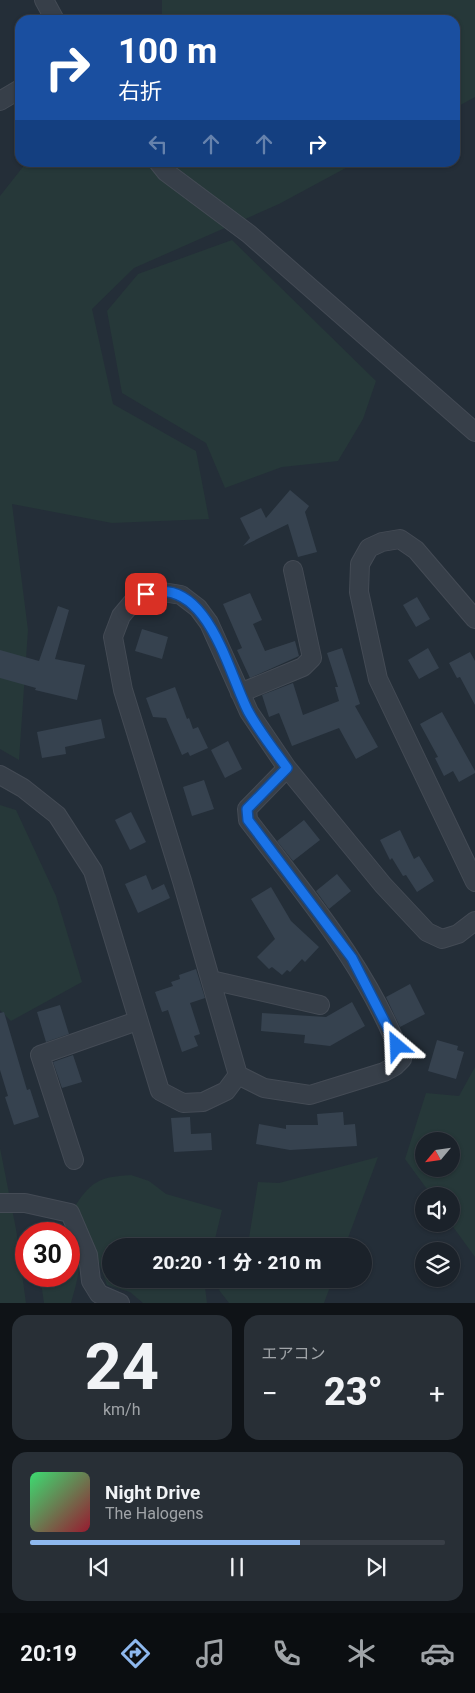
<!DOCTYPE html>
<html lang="ja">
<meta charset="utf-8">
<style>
:root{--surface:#1b222a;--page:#282f36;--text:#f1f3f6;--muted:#a0a4a8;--line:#393f47;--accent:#8eb8ee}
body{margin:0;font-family:Roboto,"Noto Sans JP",sans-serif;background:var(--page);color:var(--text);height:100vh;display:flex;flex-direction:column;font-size:19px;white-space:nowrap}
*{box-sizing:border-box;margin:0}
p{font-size:16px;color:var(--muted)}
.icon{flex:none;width:28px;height:28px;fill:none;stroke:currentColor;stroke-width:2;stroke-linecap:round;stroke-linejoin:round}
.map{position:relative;height:1303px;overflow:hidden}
.sheet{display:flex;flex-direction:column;gap:12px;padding:12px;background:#0f1317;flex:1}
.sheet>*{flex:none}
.top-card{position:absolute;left:15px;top:15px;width:445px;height:152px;border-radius:15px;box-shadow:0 1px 4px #0004,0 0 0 1px var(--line);background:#1a4fa0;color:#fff;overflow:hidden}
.needle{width:32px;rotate:241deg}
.tools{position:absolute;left:415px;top:1132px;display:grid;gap:10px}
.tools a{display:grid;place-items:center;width:45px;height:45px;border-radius:50%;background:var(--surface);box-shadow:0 1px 4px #0004,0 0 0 1px var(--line);font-size:25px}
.speed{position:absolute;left:15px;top:1222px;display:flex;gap:10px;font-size:25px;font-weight:700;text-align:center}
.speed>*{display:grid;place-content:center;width:65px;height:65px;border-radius:50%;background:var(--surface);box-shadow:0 1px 4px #0004,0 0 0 1px var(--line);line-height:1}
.speed .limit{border:8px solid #d22;background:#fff;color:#111}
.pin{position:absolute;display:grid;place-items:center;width:42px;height:42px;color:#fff;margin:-21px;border-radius:10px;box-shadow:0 2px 8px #0006}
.me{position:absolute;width:55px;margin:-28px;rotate:334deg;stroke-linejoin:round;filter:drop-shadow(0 0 4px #0008)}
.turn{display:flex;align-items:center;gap:18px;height:105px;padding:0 20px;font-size:22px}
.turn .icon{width:65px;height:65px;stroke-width:2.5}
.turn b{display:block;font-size:35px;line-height:42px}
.lanes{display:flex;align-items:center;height:48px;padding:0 20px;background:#0003;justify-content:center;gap:25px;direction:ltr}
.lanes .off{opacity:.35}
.big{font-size:38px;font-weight:800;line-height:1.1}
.sheet .widget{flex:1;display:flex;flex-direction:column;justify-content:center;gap:8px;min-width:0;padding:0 18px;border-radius:15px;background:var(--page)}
.sheet .dial{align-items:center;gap:0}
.dial b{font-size:65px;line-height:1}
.song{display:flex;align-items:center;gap:15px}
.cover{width:60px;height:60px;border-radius:8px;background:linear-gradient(135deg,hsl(140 70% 55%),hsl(350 70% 35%))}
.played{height:5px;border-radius:2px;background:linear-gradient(90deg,var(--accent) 65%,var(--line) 65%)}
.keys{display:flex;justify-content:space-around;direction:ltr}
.heat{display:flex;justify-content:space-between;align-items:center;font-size:28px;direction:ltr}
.sheet .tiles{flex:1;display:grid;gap:12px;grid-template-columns:1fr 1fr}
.widget:last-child{grid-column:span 2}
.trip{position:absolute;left:102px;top:1238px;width:270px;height:50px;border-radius:25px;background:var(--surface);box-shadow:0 1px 4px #0004,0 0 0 1px var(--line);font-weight:800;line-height:50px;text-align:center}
.menu{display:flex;height:80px;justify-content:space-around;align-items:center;background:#0b0e11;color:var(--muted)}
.menu .icon{width:35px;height:35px}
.menu .active{color:var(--accent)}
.menu b{font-size:22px;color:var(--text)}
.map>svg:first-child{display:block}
</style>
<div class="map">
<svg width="475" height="1303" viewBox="0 0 475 1303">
<rect width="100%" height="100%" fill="#242e38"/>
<path fill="#263839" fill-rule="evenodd" d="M162,0H475V97L455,108V20H162Z
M26,163H355L279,204L134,268L92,309L113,404L196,451L209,519L112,523L12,504L28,630L19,760L0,749V196Z
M232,240L376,381L363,419L338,461L282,467L225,488L206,443L122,393L107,311L138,274Z
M0,805L16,810L56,896L82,982L11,1021L0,1010Z
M475,1067V1257L451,1224V1196H432L405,1159L426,1093L459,1096ZM451,1141V1169H424V1141Z
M0,1148L16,1229L26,1303H0Z
M378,1157L345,1246H244L249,1238L258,1182L279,1183Z
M131,1175L149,1181L166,1194L222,1210L215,1239L212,1246H111V1279H204L207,1303H143L130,1292L107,1285L96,1254L75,1206C92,1180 101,1177 131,1175Z
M69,1234C87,1253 77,1281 71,1303H44L40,1276H69Z
M225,1279H333L324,1303H229L219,1290Z"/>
<path fill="#36424f" d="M290,490L309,506L305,512L317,552L298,557L288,524L243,546L250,538L240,518L261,508L266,518Z
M250,593L262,620L253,624L265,651L295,641L299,656L250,678L237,650L242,648L223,604Z
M417,597L430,619L416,627L403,605Z
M58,606L69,610L55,659L85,665L77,700L35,690L36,688L0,678V650L39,661Z
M142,629L168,637L162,659L135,651Z
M342,648L360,704L355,706L378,747L356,759L339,728L292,746L279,713L269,717L262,695L293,683L303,715L339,701L335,687H338L327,653Z
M428,648L439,668L419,679L408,660Z
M470,652L475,661V705L460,677L457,678L449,663Z
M175,687L187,719L189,718L193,729L198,727L208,748L190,756L188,752L182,755L166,718L153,717L146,698Z
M442,712L475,771V773L459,782L453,771L444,776L435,758L438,757L420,724Z
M101,719L105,738L65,747L66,754L42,758L37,732Z
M228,741L242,769L225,778L211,750Z
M204,780L214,809L192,816L183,787Z
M131,812L146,842L130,850L115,820Z
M304,820L320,840L293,861L277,841Z
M400,830L414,859L419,856L434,881L417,892L406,875L403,876L392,858L390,860L380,840Z
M337,874L351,891L329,909L316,891Z
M146,875L152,890L164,884L170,898L138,913L125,884Z
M271,887L291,921L319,947L305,962L302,959L290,972L287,970L282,975L272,967L269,969L257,957L275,939L251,899Z
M196,969L205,998L190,1003L200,1034L194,1036L198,1046L182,1052L168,1010L162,1012L155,992L173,986L171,982L180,979L179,975Z
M410,984L425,1014L400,1027L386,997Z
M352,1002L365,1026L330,1046L304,1043L305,1035L261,1031L262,1013L326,1017Z
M60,1005L69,1034L46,1042L37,1012Z
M4,1012L27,1090L30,1089L39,1117L14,1125L5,1097L8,1096L0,1070V1013Z
M437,1040L458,1046L457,1050L464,1052L456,1079L428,1071Z
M73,1055L82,1082L62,1088L53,1062Z
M343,1112L344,1125L355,1124L357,1146L290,1150L256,1144L259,1124L286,1129V1125H318L317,1114Z
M190,1117L191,1134L211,1133L212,1150L174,1152L171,1118Z"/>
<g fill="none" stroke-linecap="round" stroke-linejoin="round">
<g stroke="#444b55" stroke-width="20">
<path id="street" d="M44,0L55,20
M0,101L20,89
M158,162L166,172L249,234L475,432
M475,619L416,550L400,539L382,542L369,548L360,564L359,592L378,679L475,882
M240,693L303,667L312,658L293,570
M0,775L23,788L57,815L93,871L160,1091L183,1103L203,1102L226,1091L238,1075L182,881L123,690L113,637L121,616L136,598L157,591L181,595L198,608L209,623L249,712L287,768L383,885L427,932L442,939L458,934L475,921
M211,980L320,1005
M238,1075L264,1088L310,1095L384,1072L395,1066L402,1059C369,969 305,895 248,820L247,809L287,768
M74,1160L40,1055L137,1021
M0,1203H25L70,1213L88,1255L91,1281L99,1294L120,1303"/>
</g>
<use href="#street" stroke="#373f49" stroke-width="18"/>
</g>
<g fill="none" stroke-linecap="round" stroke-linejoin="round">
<g stroke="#114b97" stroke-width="12">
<path id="route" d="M146,594C207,574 228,672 248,711C259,731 274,750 287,768L247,809L248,820L352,958L397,1046"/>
</g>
<use href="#route" stroke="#1a73e8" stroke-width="9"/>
</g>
</svg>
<div class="tools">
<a><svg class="needle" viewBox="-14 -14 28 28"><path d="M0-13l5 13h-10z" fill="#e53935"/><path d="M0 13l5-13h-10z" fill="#a0a4a8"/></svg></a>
<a><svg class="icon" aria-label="sound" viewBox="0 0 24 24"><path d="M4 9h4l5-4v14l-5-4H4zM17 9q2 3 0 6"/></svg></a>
<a><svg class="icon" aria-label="layers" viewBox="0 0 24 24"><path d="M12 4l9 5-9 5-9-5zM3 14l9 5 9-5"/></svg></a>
</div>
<div class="speed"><div class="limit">30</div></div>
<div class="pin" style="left:146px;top:594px;background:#d93025"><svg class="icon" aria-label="arrive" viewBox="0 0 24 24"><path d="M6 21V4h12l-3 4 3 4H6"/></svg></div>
<svg class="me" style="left:397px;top:1046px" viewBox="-20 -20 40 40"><path d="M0-17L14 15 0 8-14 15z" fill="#1a73e8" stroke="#fff" stroke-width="4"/></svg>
<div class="trip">20:20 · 1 分 · 210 m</div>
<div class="top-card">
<div class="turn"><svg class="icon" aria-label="right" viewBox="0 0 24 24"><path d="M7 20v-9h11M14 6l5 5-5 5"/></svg><div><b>100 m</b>右折</div></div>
<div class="lanes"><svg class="icon off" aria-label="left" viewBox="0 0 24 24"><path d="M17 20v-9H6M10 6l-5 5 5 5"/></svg><svg class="icon off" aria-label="ahead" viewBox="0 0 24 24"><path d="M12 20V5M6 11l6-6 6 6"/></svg><svg class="icon off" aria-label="ahead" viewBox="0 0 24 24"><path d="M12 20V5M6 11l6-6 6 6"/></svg><svg class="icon" aria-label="right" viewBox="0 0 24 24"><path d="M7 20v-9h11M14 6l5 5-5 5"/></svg></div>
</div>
</div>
<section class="sheet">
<div class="tiles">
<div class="widget dial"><b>24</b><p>km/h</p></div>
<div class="widget"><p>エアコン</p>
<div class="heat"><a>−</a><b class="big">23°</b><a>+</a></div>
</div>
<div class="widget">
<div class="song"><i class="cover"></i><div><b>Night Drive</b><p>The Halogens</p></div></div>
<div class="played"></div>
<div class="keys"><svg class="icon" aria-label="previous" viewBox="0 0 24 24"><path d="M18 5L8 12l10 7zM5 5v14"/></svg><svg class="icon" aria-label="pause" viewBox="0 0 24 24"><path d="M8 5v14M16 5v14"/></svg><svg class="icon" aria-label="next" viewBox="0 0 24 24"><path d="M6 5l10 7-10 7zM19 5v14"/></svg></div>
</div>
</div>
</section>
<nav class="menu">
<b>20:19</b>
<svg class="icon active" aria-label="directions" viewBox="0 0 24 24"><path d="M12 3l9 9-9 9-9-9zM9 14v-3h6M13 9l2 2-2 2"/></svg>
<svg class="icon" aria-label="music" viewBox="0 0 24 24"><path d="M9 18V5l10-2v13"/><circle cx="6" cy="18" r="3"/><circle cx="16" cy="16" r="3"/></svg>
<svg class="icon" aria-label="phone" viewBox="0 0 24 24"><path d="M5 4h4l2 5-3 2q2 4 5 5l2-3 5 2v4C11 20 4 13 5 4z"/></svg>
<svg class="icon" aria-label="climate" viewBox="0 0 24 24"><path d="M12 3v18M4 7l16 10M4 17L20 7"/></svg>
<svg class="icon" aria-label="car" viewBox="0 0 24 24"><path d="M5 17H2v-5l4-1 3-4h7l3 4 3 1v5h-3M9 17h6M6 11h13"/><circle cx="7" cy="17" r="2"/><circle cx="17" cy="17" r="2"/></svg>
</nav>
